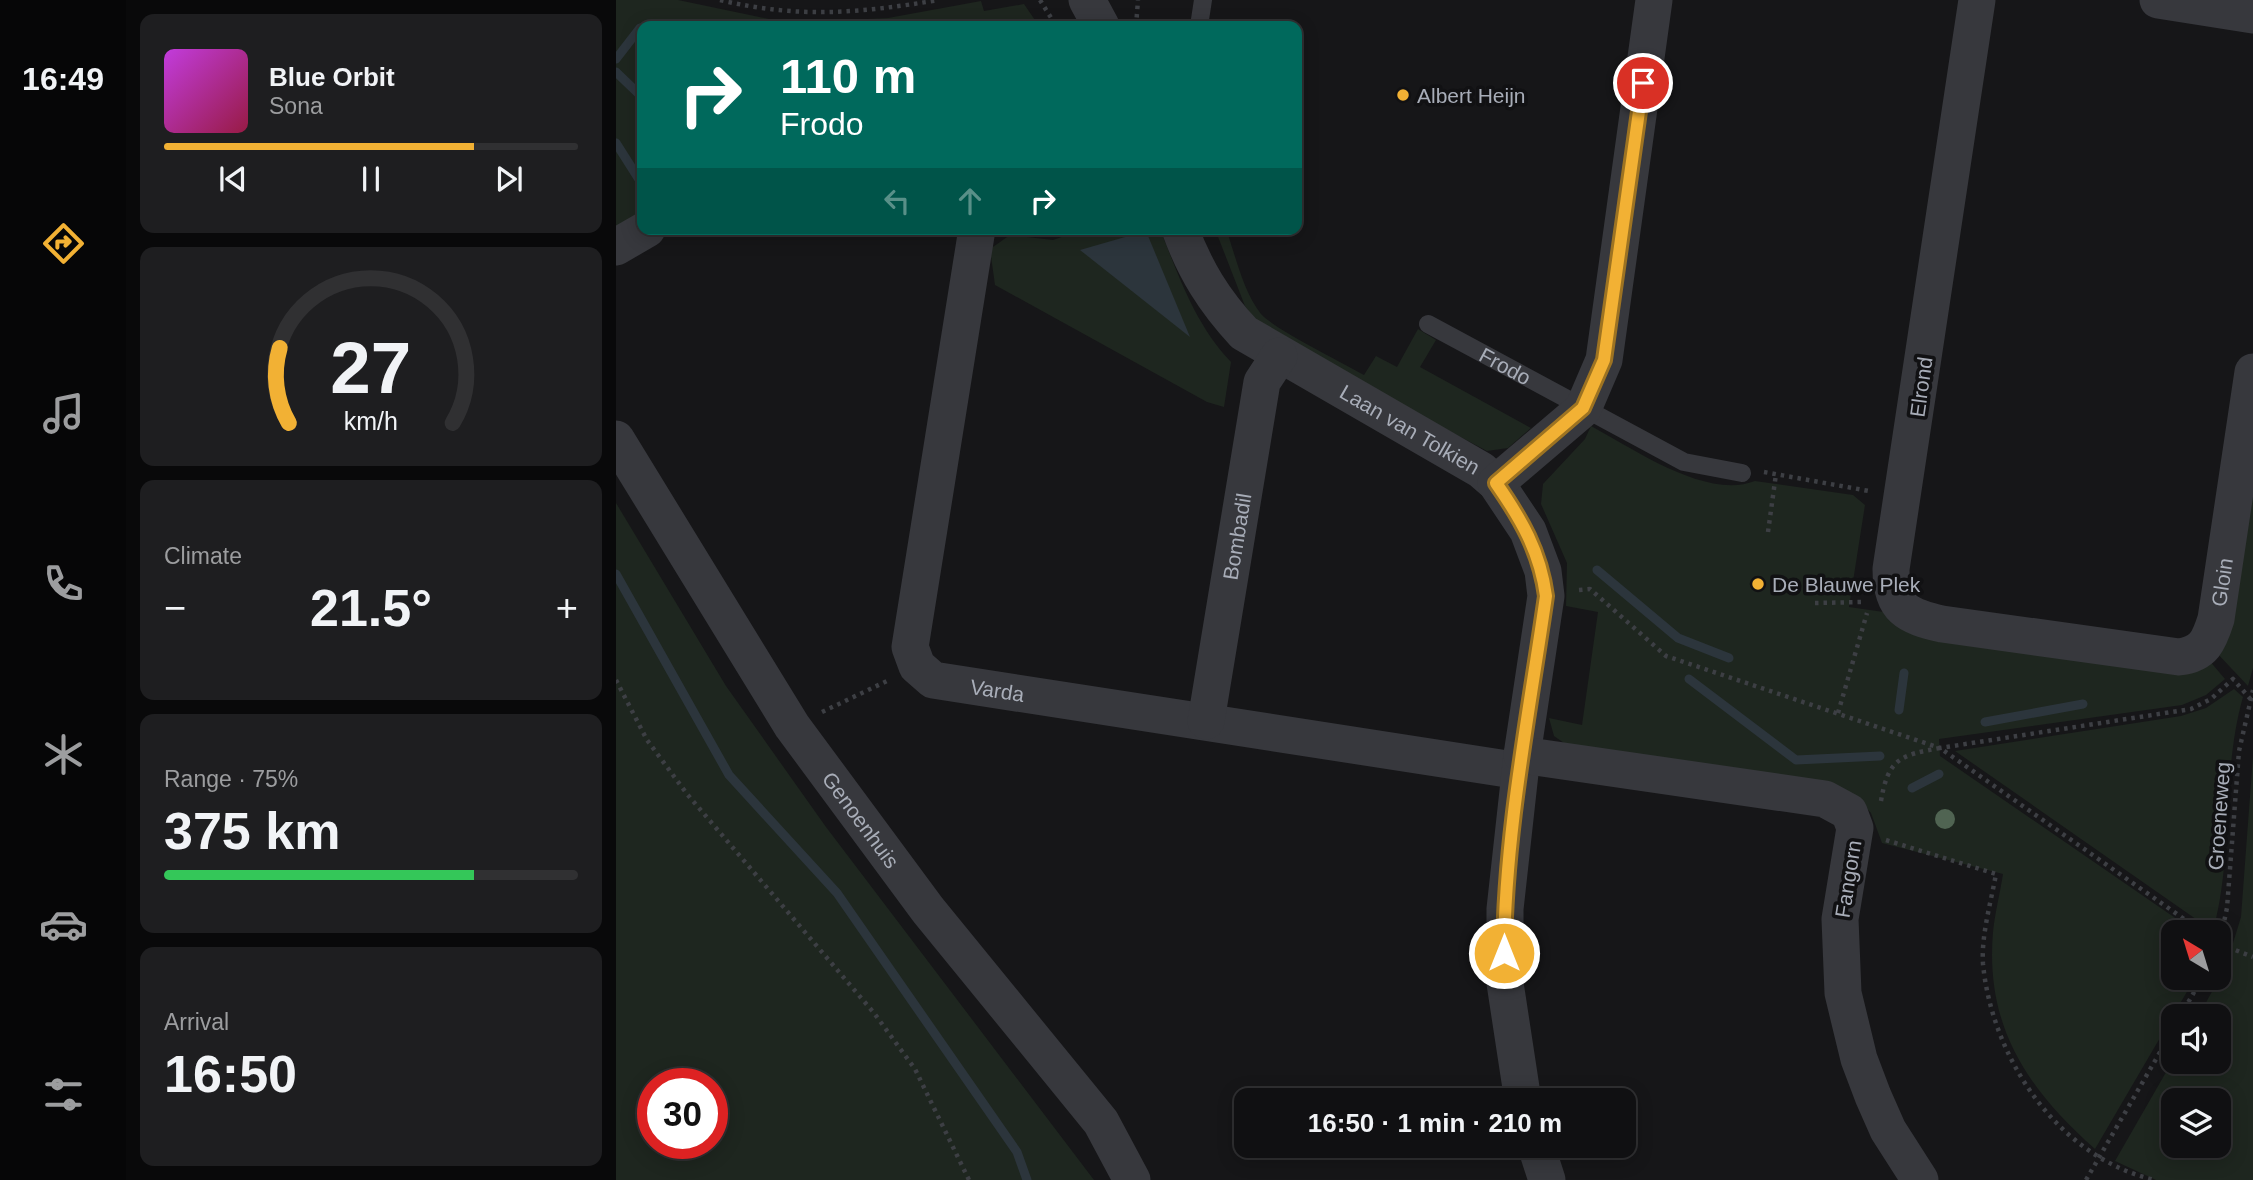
<!DOCTYPE html>
<meta charset="utf-8">
<style>
:root{--surface:#101012;--page:#1e1e20;--text:#f1f3f6;--muted:#9c9d9f;--line:#303032;--accent:#f2b134}
body{margin:0;font-family:Arial,sans-serif;background:var(--page);color:var(--text);height:100vh;display:flex;flex-direction:column;font-size:26px;white-space:nowrap}
*{box-sizing:border-box;margin:0}
p{font-size:23px;color:var(--muted)}
.icon{flex:none;width:38px;height:38px;fill:none;stroke:currentColor;stroke-width:2;stroke-linecap:round;stroke-linejoin:round}
.map{position:relative;flex:1;overflow:hidden}
.sheet{display:flex;flex-direction:column;gap:14px;padding:14px;background:#09090a;width:490px}
.sheet>*{flex:none}
.top-card{position:absolute;left:21px;top:21px;width:665px;height:214px;border-radius:14px;box-shadow:0 4px 18px #0003,0 0 0 2px var(--line);background:#00695c;color:#fff;overflow:hidden}
.needle{width:46px;rotate:322deg}
.buttons{position:absolute;left:1545px;top:920px;display:grid;gap:14px}
.buttons a{display:grid;place-items:center;width:70px;height:70px;border-radius:14px;background:var(--surface);box-shadow:0 4px 18px #0003,0 0 0 2px var(--line);font-size:35px}
.speed{position:absolute;left:21px;top:1068px;display:flex;gap:14px;font-size:35px;font-weight:700;text-align:center}
.speed>*{display:grid;place-content:center;width:91px;height:91px;border-radius:50%;background:var(--surface);box-shadow:0 4px 18px #0003,0 0 0 2px var(--line);line-height:1}
.speed .limit{border:10px solid #d22;background:#fff;color:#111}
.pin{position:absolute;display:grid;place-items:center;width:60px;height:60px;color:#fff;margin:-30px;border:4px solid #fff;border-radius:50%;box-shadow:0 2px 7px #0007}
.me{position:absolute;width:77px;margin:-38px;rotate:0deg;stroke-linejoin:round;filter:drop-shadow(0 0 5px #0008)}
.turn{display:flex;align-items:center;gap:24px;height:147px;padding:0 28px;font-size:32px}
.turn .icon{width:91px;height:91px;stroke-width:2.5}
.turn b{display:block;font-size:49px;line-height:60px}
.lanes{display:flex;align-items:center;height:66px;padding:0 28px;background:#0003;justify-content:center;gap:35px;direction:ltr}
.lanes .off{opacity:.35}
.big{font-size:52px;font-weight:700;line-height:1.1}
.sheet .tile{flex:1;display:flex;flex-direction:column;justify-content:center;gap:10px;min-width:0;padding:0 24px;border-radius:14px;background:var(--page)}
.sheet .dial{align-items:center;gap:0}
.dial svg{height:182px;overflow:visible;fill:none;stroke:var(--line);stroke-width:7;stroke-linecap:round;text-anchor:middle}
.dial text{fill:var(--text);stroke:none}
.song{display:flex;align-items:center;gap:21px}
.cover{width:84px;height:84px;border-radius:10px;background:linear-gradient(135deg,hsl(290 70% 55%),hsl(340 70% 35%))}
.played{height:7px;border-radius:4px;background:linear-gradient(90deg,var(--accent) 75%,var(--line) 75%)}
.keys{display:flex;justify-content:space-around;direction:ltr}
.heat{display:flex;justify-content:space-between;align-items:center;font-size:38px;direction:ltr}
.charge{height:10px;border-radius:5px;background:linear-gradient(90deg,#34c759 75%,var(--line) 0)}
.trip{position:absolute;left:618px;top:1088px;width:402px;height:70px;border-radius:14px;background:var(--surface);box-shadow:0 4px 18px #0003,0 0 0 2px var(--line);font-weight:700;line-height:70px;text-align:center}
main{display:flex;flex:1;min-height:0}
.dock{display:flex;flex-direction:column;width:126px;justify-content:space-around;align-items:center;background:#060607;color:var(--muted)}
.dock .icon{width:49px;height:49px}
.dock .selected{color:var(--accent)}
.dock b{font-size:32px;color:var(--text)}
.map>svg:first-child{display:block}
</style>
<main>
<nav class="dock">
<b>16:49</b>
<svg class="icon selected" aria-label="directions" viewBox="0 0 24 24"><path d="M12 3l9 9-9 9-9-9zM9 14v-3h6M13 9l2 2-2 2"/></svg>
<svg class="icon" aria-label="music" viewBox="0 0 24 24"><path d="M9 18V5l10-2v13"/><circle cx="6" cy="18" r="3"/><circle cx="16" cy="16" r="3"/></svg>
<svg class="icon" aria-label="phone" viewBox="0 0 24 24"><path d="M5 4h4l2 5-3 2q2 4 5 5l2-3 5 2v4C11 20 4 13 5 4z"/></svg>
<svg class="icon" aria-label="climate" viewBox="0 0 24 24"><path d="M12 3v18M4 7l16 10M4 17L20 7"/></svg>
<svg class="icon" aria-label="car" viewBox="0 0 24 24"><path d="M5 17H2v-5l4-1 3-4h7l3 4 3 1v5h-3M9 17h6M6 11h13"/><circle cx="7" cy="17" r="2"/><circle cx="17" cy="17" r="2"/></svg>
<svg class="icon" aria-label="filters" viewBox="0 0 24 24"><path d="M4 7h16M4 17h16"/><circle cx="9" cy="7" r="2"/><circle cx="15" cy="17" r="2"/></svg>
</nav>
<section class="sheet">
<div class="tile">
<div class="song"><i class="cover"></i><div><b>Blue Orbit</b><p>Sona</p></div></div>
<div class="played"></div>
<div class="keys"><svg class="icon" aria-label="previous" viewBox="0 0 24 24"><path d="M18 5L8 12l10 7zM5 5v14"/></svg><svg class="icon" aria-label="pause" viewBox="0 0 24 24"><path d="M8 5v14M16 5v14"/></svg><svg class="icon" aria-label="next" viewBox="0 0 24 24"><path d="M6 5l10 7-10 7zM19 5v14"/></svg></div>
</div>
<div class="tile dial"><svg viewBox="0 0 100 80">
<path d="M14 69A42 42 0 1 1 86 69"/>
<path d="M14 69A42 42 0 0 1 10 36" stroke="#f2b134"/>
<text x="50" y="56" font-size="32" font-weight="700">27</text>
<text x="50" y="72" font-size="11">km/h</text>
</svg></div>
<div class="tile"><p>Climate</p>
<div class="heat"><a>−</a><b class="big">21.5°</b><a>+</a></div>
</div>
<div class="tile"><p>Range · 75%</p><b class="big">375 km</b><div class="charge"></div></div>
<div class="tile"><p>Arrival</p><b class="big">16:50</b></div>
</section>
<div class="map">
<svg width="1637" height="1180" viewBox="0 0 1637 1180">
<rect width="100%" height="100%" fill="#161618"/>
<path fill="#1e261f" fill-rule="evenodd" d="M0,0H62L158,20L209,21L272,18L365,1L368,11L408,4L423,26H26V214L0,230Z
M469,229H544C563,277 579,324 615,362L608,407L591,402L379,285L374,249L394,235L437,240Z
M599,229H610C620,257 627,291 645,314C658,329 727,363 748,375L760,356L781,367L802,329L820,340L804,367L915,428L892,448L871,451L771,398L638,319L629,306Z
M1637,423V668L1632,686L1599,651Z
M975,426C1018,449 1090,500 1139,481L1237,495L1249,505L1233,607L1592,659L1609,679L1590,695L1566,705L1323,739L1324,756L1581,933H1558V978H1579L1479,1149C1411,1089 1369,1026 1377,932C1379,913 1384,893 1387,874L1266,843L1255,813L1243,800L948,743L938,736L933,718L966,725L982,612L950,606L951,563L925,504L927,484L969,439Z
M0,503L110,686L210,827L478,1180H0ZM37,1083H96V1143H37Z
M1618,689L1627,697C1605,774 1618,855 1597,931L1339,751L1565,716L1590,708Z
M1637,756V1180H1540L1499,1161L1557,1060L1558,1062H1603V1017H1582L1610,966L1625,917ZM1558,1101H1603V1146H1558Z"/>
<path fill="#2c353c" d="M530,231L574,337L464,250Z"/>
<g fill="none" stroke-linecap="round" stroke-linejoin="round">
<path stroke="#2c353c" stroke-width="9" d="M0,59L24,28L26,29
M0,72L26,97
M0,143L26,184
M981,570L1062,638L1113,658
M0,574L113,775L221,893L401,1152L411,1180
M1073,679L1180,760L1264,756
M1283,710L1288,673
M1369,722L1467,704
M1296,788L1323,774"/>
<path stroke="#3d3f44" stroke-width="4.5" stroke-dasharray="3.5 5" stroke-linecap="butt" d="M104,0C184,19 243,13 323,0
M424,0L437,21L445,26
M520,26L522,0
M1148,472L1253,491
M1152,532L1160,474
M963,590L974,589L1050,656L1324,748L1575,709L1595,699L1617,679L1637,702
M1199,603L1246,602
M0,680L31,740L71,794L258,1013L299,1069L353,1180
M206,712L273,680
M1222,713L1251,613
M1265,801C1272,759 1284,755 1324,748L1588,933
M1270,840L1380,874C1375,902 1365,936 1367,964C1376,1058 1442,1158 1539,1180
M1604,944L1637,957
M1603,945L1611,908L1623,751L1637,690
M1564,1017L1586,978
M1470,1180L1558,1028"/>
<g stroke="#37383d" stroke-width="18">
<path d="M583,26L587,0"/>
<path id="s1" d="M812,324L1068,462L1126,473"/>
</g>
<g stroke="#37383d" stroke-width="37">
<path d="M471,0L485,26"/>
<path id="s2" d="M1361,0L1275,569C1275,609 1291,616 1326,624L1563,657C1588,654 1593,641 1600,619L1637,372"/>
<path d="M1542,0L1637,15"/>
<path id="s3" d="M361,229L294,647L301,666L317,680L904,771"/>
<path id="s4" d="M564,229C579,270 598,301 628,333L865,470L880,483L912,531L927,571L930,596L906,755L889,909V983L907,1101"/>
<path d="M0,247L31,229"/>
<path id="s5" d="M0,439L176,726L312,910L485,1122L516,1180"/>
<path d="M880,483L967,409L988,360L1038,0"/>
<path id="s6" d="M590,721L646,382L663,356"/>
<path d="M906,755L1209,799L1233,812L1239,828L1224,919L1227,993L1243,1059L1257,1096L1272,1130L1304,1180"/>
<path d="M920,1146L931,1180"/>
</g>
</g>
<circle fill="#506452" cx="1329" cy="819" r="10"/>
<g fill="none" stroke-linecap="round" stroke-linejoin="round">
<g stroke="#9d7322" stroke-width="18">
<path id="route" d="M888,953C889,833 913,714 930,596C924,551 905,519 880,483L967,408L988,360L1027,83"/>
</g>
<use href="#route" stroke="#f2b134" stroke-width="12"/>
</g>
<g fill="#f2b134" stroke="#111113" stroke-width="2.5">
<circle cx="787" cy="95" r="7"/>
<circle cx="1142" cy="584" r="7"/>
</g>
<g text-anchor="middle" dominant-baseline="central" stroke-width="7" stroke-linejoin="round" paint-order="stroke">
<g font-size="21" fill="#a8adb8" stroke="#111113" text-anchor="start">
<text x="801" y="95">Albert Heijn</text>
<text x="1156" y="584">De Blauwe Plek</text>
</g>
<g font-size="21" fill="#a8adb8" stroke="#111113">
<text stroke="none"><textPath href="#s1" startOffset="88">Frodo</textPath></text>
<text transform="translate(1305 387) rotate(-82)">Elrond</text>
<text stroke="none"><textPath href="#s4" startOffset="315">Laan van Tolkien</textPath></text>
<text stroke="none"><textPath href="#s6" startOffset="187">Bombadil</textPath></text>
<text stroke="none"><textPath href="#s2" startOffset="994">Gloin</textPath></text>
<text stroke="none"><textPath href="#s3" startOffset="530">Varda</textPath></text>
<text transform="translate(1603 816) rotate(-86)">Groeneweg</text>
<text stroke="none"><textPath href="#s5" startOffset="453">Genoenhuis</textPath></text>
<text transform="translate(1232 879) rotate(-81)">Fangorn</text>
</g>
</g>
</svg>
<div class="buttons">
<a><svg class="needle" viewBox="-14 -14 28 28"><path d="M0-13l5 13h-10z" fill="#e53935"/><path d="M0 13l5-13h-10z" fill="#9c9d9f"/></svg></a>
<a><svg class="icon" aria-label="sound" viewBox="0 0 24 24"><path d="M4 9h4l5-4v14l-5-4H4zM17 9q2 3 0 6"/></svg></a>
<a><svg class="icon" aria-label="layers" viewBox="0 0 24 24"><path d="M12 4l9 5-9 5-9-5zM3 14l9 5 9-5"/></svg></a>
</div>
<div class="speed"><div class="limit">30</div></div>
<div class="pin" style="left:1027px;top:83px;background:#d93025"><svg class="icon" aria-label="arrive" viewBox="0 0 24 24"><path d="M6 21V4h12l-3 4 3 4H6"/></svg></div>
<svg class="me" style="left:888px;top:953px" viewBox="-20 -20 40 40"><circle r="17" fill="#f2b134" stroke="#fff" stroke-width="3"/><path d="M0-11L8 9 0 5-8 9z" fill="#fff"/></svg>
<div class="trip">16:50 · 1 min · 210 m</div>
<div class="top-card">
<div class="turn"><svg class="icon" aria-label="right" viewBox="0 0 24 24"><path d="M7 20v-9h11M14 6l5 5-5 5"/></svg><div><b>110 m</b>Frodo</div></div>
<div class="lanes"><svg class="icon off" aria-label="left" viewBox="0 0 24 24"><path d="M17 20v-9H6M10 6l-5 5 5 5"/></svg><svg class="icon off" aria-label="ahead" viewBox="0 0 24 24"><path d="M12 20V5M6 11l6-6 6 6"/></svg><svg class="icon" aria-label="right" viewBox="0 0 24 24"><path d="M7 20v-9h11M14 6l5 5-5 5"/></svg></div>
</div>
</div>
</main>
